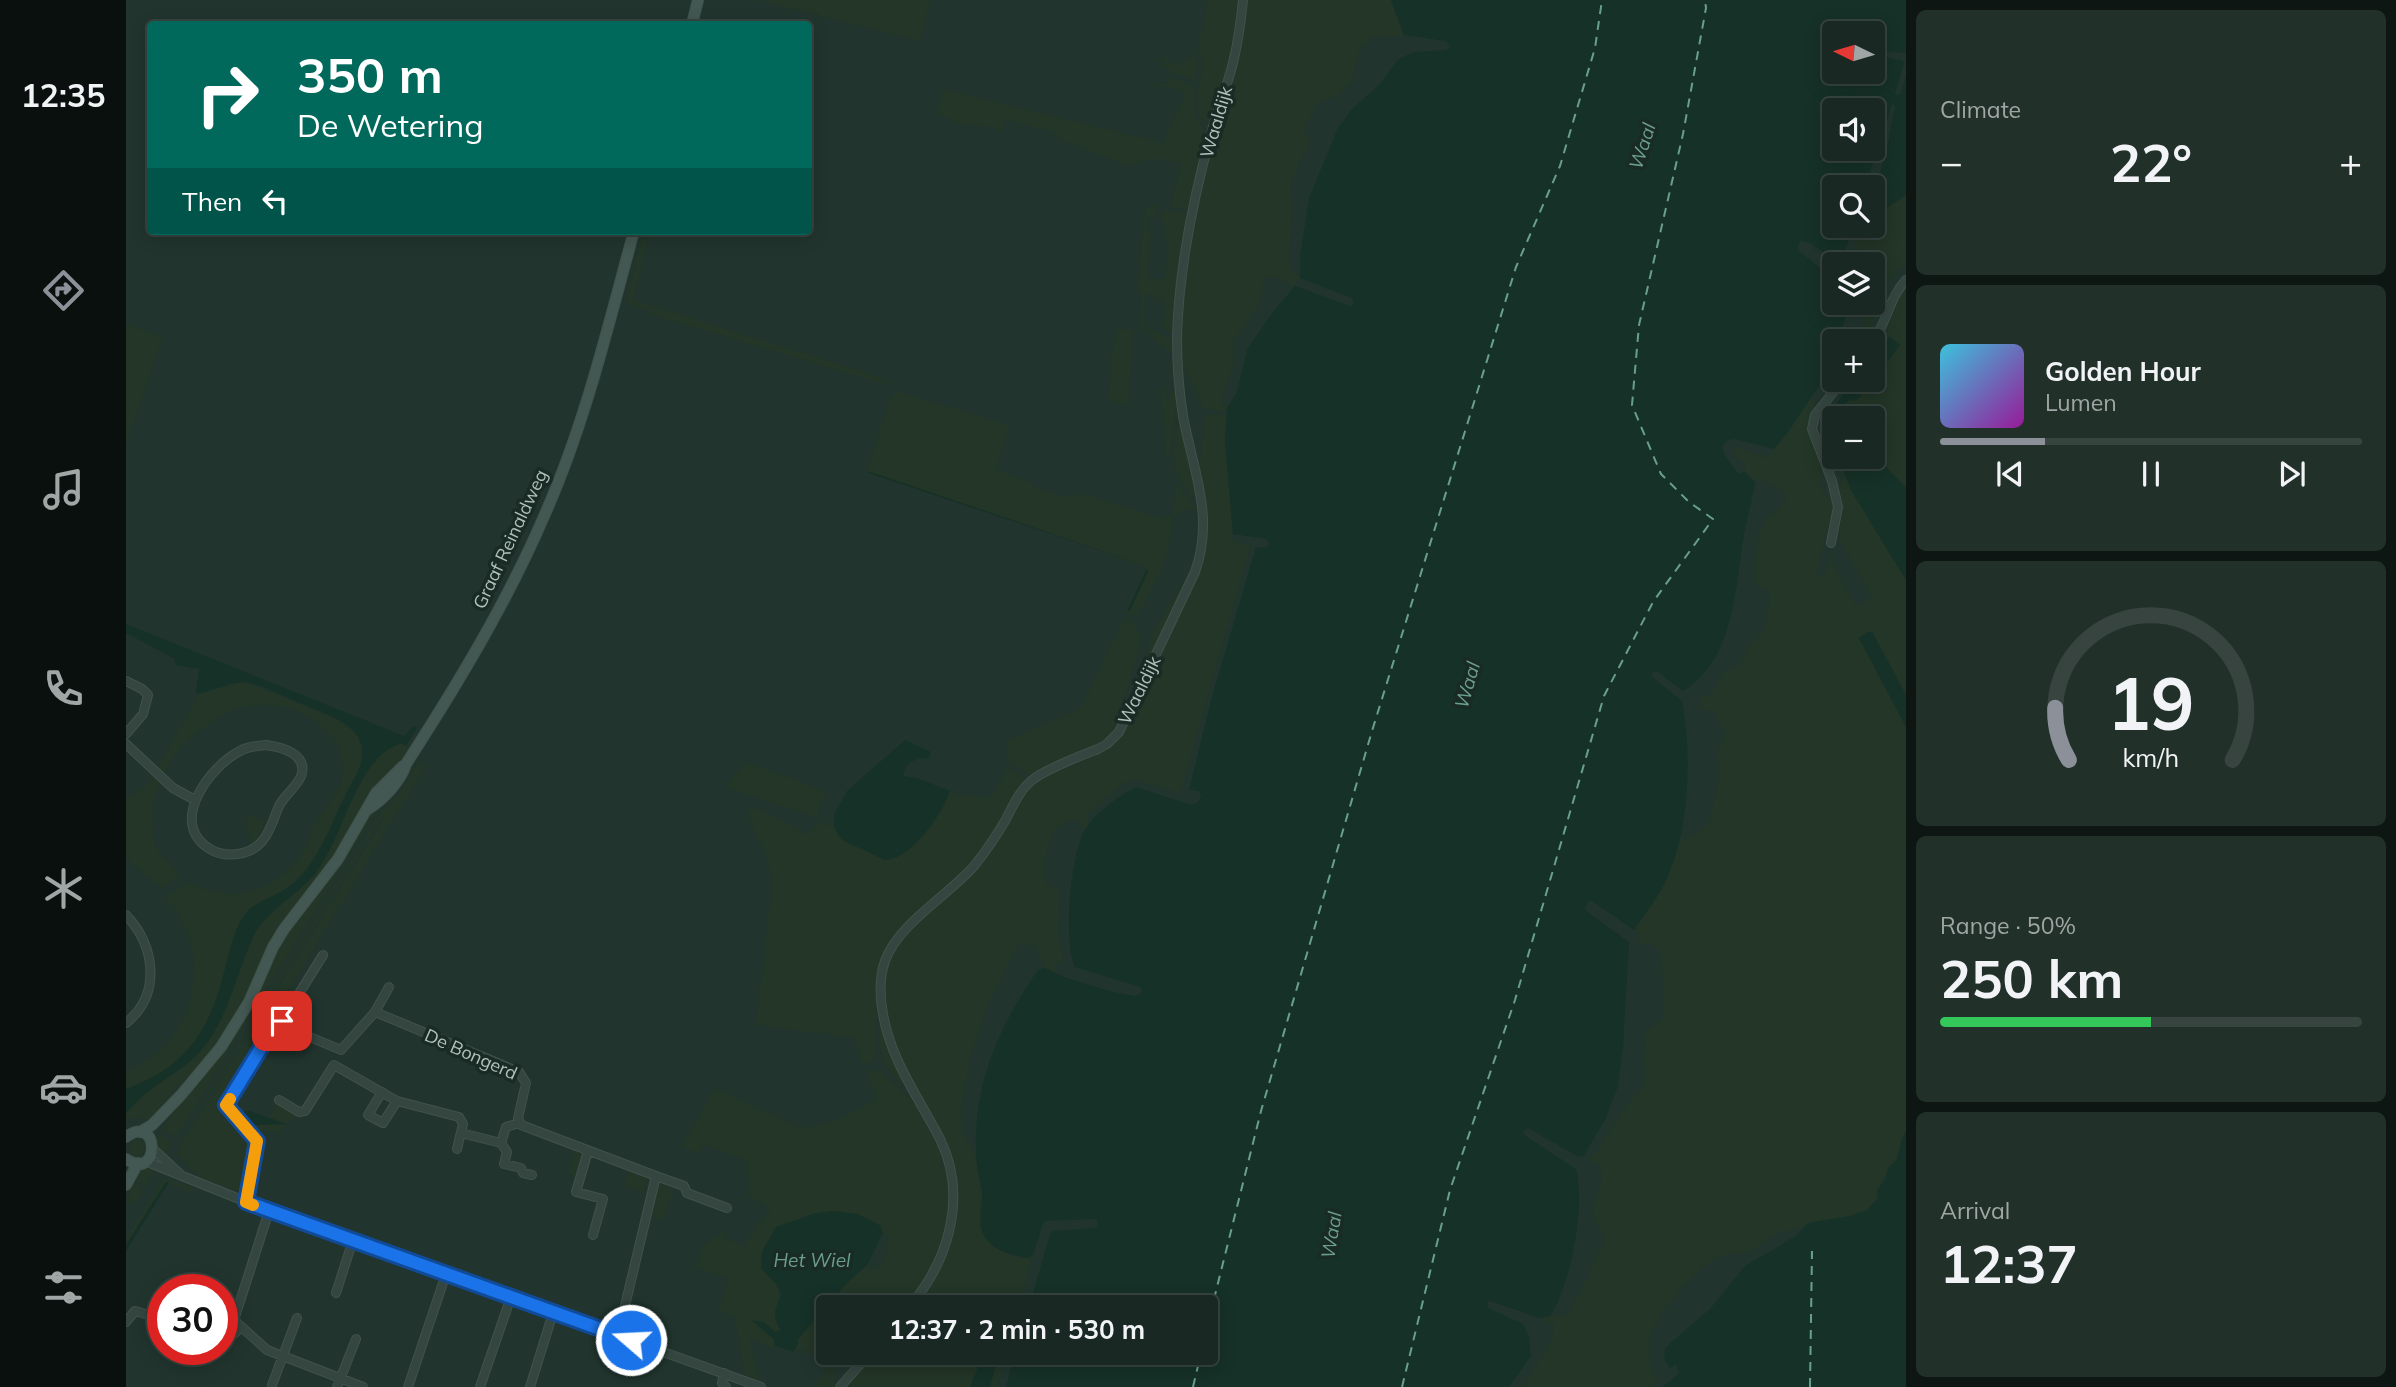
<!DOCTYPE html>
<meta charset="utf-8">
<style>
:root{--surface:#192822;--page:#22302a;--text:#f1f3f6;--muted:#9fa6a5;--line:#374440;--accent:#8c9099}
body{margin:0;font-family:Mulish,sans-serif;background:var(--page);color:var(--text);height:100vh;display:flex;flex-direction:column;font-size:26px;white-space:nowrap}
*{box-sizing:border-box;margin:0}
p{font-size:23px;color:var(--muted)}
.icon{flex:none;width:38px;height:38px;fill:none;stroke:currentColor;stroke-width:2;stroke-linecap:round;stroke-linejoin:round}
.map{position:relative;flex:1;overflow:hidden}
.panel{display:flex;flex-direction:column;gap:10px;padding:10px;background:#0e1613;width:490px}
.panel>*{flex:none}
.guide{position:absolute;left:21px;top:21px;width:665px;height:214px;border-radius:7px;box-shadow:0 4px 18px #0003,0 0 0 2px var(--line);background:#00695c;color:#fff;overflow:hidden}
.needle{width:46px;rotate:275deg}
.fabs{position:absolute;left:1696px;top:21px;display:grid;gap:14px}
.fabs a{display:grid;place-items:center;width:63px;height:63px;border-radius:7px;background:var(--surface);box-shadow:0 4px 18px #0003,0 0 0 2px var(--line);font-size:35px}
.speed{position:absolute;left:21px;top:1274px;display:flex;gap:14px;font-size:35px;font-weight:700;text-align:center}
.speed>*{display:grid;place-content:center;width:91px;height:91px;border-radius:50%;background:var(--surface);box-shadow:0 4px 18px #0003,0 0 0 2px var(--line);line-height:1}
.speed .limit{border:10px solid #d22;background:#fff;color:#111}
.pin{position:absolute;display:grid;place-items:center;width:60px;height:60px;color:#fff;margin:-30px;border-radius:14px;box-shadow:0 4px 10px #0006}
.me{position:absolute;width:77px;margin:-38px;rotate:289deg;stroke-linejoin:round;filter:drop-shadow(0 0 5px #0008)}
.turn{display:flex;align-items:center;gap:24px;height:147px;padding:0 35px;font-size:32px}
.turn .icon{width:91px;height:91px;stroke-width:2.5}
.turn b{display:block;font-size:49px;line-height:60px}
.then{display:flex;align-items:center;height:66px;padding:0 35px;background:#0003;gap:14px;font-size:26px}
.big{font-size:52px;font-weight:700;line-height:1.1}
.panel .widget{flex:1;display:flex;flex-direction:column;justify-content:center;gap:10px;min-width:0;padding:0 24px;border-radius:10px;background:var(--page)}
.panel .dial{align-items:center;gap:0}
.dial svg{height:182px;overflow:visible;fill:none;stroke:var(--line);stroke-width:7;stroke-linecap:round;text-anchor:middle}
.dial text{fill:var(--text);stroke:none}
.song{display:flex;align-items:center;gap:21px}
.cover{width:84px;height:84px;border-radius:10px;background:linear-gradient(135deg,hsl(190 70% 55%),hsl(300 70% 35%))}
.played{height:7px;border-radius:4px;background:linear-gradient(90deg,var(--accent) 25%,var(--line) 25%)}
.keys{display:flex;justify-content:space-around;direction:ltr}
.heat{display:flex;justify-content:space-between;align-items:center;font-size:38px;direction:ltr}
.charge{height:10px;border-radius:5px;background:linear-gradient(90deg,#34c759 50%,var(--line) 0)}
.trip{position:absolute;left:690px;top:1295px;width:402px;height:70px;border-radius:7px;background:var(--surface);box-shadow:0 4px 18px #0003,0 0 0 2px var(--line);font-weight:700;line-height:70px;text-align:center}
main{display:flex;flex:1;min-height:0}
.tabs{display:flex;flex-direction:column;width:126px;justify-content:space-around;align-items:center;background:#0a100e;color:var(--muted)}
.tabs .icon{width:49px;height:49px}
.tabs .current{color:var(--accent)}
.tabs b{font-size:32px;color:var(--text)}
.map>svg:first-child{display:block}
</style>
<main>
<nav class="tabs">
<b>12:35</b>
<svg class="icon current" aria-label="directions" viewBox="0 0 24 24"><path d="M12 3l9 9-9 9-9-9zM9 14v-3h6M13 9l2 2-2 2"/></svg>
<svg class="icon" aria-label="music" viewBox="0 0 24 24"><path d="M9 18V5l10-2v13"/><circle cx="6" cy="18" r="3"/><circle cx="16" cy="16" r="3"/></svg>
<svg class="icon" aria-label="phone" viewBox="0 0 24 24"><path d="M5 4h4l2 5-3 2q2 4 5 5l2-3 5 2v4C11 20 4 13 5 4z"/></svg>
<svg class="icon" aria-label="climate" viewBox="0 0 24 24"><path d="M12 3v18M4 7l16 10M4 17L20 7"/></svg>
<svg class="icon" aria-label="car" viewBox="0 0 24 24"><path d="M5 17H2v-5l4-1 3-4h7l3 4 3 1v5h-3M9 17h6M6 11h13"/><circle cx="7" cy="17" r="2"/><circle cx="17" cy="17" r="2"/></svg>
<svg class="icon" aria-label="filters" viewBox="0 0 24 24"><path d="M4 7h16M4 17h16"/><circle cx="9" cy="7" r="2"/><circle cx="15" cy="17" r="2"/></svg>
</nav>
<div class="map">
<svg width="1780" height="1387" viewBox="0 0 1780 1387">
<rect width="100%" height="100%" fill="#21352e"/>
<path fill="#233627" d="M632,0H804L795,41Z
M1082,0H1114L1107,50L1086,121L1084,122L1076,119C1064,98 1079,79 1076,57L1071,53Z
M1121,0H1265L1278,35L1247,37L1234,48L1226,81L1211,97L1195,99L1177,129L1183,138V147L1175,158L1164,188L1166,204L1163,267L1174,278L1169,286C1158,284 1151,273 1138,278L1136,294L1129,311L1107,341V368L1095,401L1101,408V412L1079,409L1077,407L1056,364V308L1074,191L1118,21Z
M1067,56L1072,62L1069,79L1044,74L1045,69L1036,67L1037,62L1032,60L1040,57L1044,63L1053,65Z
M1043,78L1068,84L1067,95L1069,113L1081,137L1066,205L1061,209L1044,207L1055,164L1035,159H1024L1002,166L933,139L932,133L880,120L875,133L865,127L831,123L810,113L817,89L1037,143L1058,96V92L1045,88L1028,87L1029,82L1041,84Z
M1780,195V263L1760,283L1748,322L1733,341H1729L1747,304L1746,264H1722L1736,226H1746L1747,217Z
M1028,204L1031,205L1029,218H1023L1021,230L1025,231L1021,278L1039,279L1043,244L1039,241V229L1034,218L1038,210L1059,213L1062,217L1048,333L1036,328L1039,300L1028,299V295L1020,294L1017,325L1049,341V346L1042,352L1023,333L1013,328L1016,294L1011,293L1019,208Z
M518,231H525L507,300L763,380L761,385L531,316L523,313V310L501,303L499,301Z
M1780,283V488L1747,453L1750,445L1747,442L1746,418L1707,419L1724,399L1730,401L1774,345L1760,334L1774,289Z
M0,324L37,337L0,444Z
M989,329L1007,330L1002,406L982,400Z
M1048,357L1051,389L1045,453L1040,458L1034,389L1038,387L1041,401H1043L1048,387L1045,361Z
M773,392L883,425L870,469L906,483V487L948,499L952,492L1038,519L1047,512L1050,484L1072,510L1063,508L1048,516C1045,555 1030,583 1011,616L999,613L1020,570L1017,566L876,516L740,472L765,396Z
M1685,398L1689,410L1685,415L1696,461L1694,489C1710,505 1711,496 1708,523L1703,522L1689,576L1697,577L1706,552L1710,557L1705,561L1730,607L1746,598L1713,538L1715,510L1713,487L1719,474L1725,490L1780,580V695L1746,632L1733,638L1780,727V1131C1774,1140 1776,1149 1772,1158C1767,1166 1758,1176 1754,1185C1751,1191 1753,1196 1749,1201C1736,1220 1703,1220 1682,1223C1673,1230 1662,1229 1651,1234C1642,1238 1634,1248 1624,1251C1614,1254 1602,1253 1592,1257C1575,1264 1529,1315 1525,1334C1521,1349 1526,1367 1530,1382L1525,1387H1395C1408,1368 1424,1349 1429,1325L1414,1318L1441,1315L1465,1273L1468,1259L1477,1243V1234C1455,1205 1475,1201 1476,1173L1472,1165L1460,1157L1468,1155L1494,1115L1517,1086L1519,1034C1525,1024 1536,1024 1539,1012L1535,951L1525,944L1512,943L1514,935L1508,930C1528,903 1546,877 1552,844L1583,824L1594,773L1591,750L1597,740L1599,730L1593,723L1590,712L1572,708L1574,698L1579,697L1588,691L1596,674L1612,666L1624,645L1638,630L1640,627L1644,593L1629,584C1627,566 1629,538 1639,522C1645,513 1659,507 1660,496L1655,491L1635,480L1629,482L1618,471L1620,466C1615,461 1606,456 1608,448H1613L1641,458Z
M1053,410L1072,502C1067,495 1059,489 1055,481C1043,463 1051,430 1053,410Z
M1086,414L1101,416L1099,440L1107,534L1104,537L1106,540L1125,545L1054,793L1006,779L1000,781L961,814L963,824L960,828L952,820C920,820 917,861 920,885L932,888L934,891L932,932L938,964L931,962L928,972L919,968L909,946L897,943L892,946L862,1004L844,1058L835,1113L838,1136L850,1156L854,1179L855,1227C868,1241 885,1267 907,1255L893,1307H867L857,1303L853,1307H786L817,1261L828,1174L772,1056L759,1017L758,974L765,955L778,936L836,883L907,784L934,769L953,765L956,759L983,746L1062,595L1081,528L1079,502L1073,474L1078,418Z
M1063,573L1065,574L1010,691L1028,629Z
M998,618L1008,623L1016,638L989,731L980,742L906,777L885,763L879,753L884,746L880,741L949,711L956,706Z
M119,682L211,719L230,733L236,747L234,768L217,800L202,836L181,869L153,894L137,903L103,952L93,994L82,1020L69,1041L48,1064L24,1080L0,1089V1071C18,1066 32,1053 43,1040C70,1008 76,960 57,923C52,913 44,904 39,896L62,882C99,904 145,894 171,860C180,849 183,834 190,822C203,801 221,788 216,760C207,711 138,692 98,714C86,721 69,733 59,743C51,751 44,763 37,773L32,768L72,694Z
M275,743L285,749L277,761L256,781L106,1024L74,1067L54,1086L52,1084L24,1120L15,1117L0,1120V1113C6,1107 12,1100 19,1094C41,1076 63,1067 81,1043C104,1010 111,971 128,935C140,911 170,896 188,875C215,841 225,781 256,754C261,749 269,746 275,743Z
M288,758L291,760L275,786L250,812L52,1134L47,1136L38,1130V1126C80,1068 113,1005 153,945C195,880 240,818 288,758Z
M293,761L300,766L92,1104L125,1140L117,1193L75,1179L50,1153L259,817L254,813L272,795Z
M621,762L701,792L694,803L692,818L601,788L603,781Z
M882,767L897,777L898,782L866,837L843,867L765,944L749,1022V1054L746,1061L739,1064L734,1059L729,1038L630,1025L646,886C644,873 642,861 637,848C631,833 621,824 623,807L640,813L681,835L692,822L708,827L711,834L720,842L759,860L814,814L824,791L836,796L866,797Z
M28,775L35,780L25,805L29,847L54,876L35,888L0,858V799L25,781Z
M121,814L138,821L132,841L126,845L121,830Z
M253,815L256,817L57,1137L83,1091Z
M754,1018L782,1089C756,1069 751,1050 754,1018Z
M754,1070L790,1105L819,1161L813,1164L815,1168L820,1167C828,1200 823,1241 806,1271C799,1283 789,1295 780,1307H702V1332L696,1339L702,1344V1353L706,1354L710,1370L709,1387H688L703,1368L683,1353L670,1348L672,1339L721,1283L742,1264L747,1271C759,1263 761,1249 763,1236L756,1235L757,1233L647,1230L636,1252L637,1271C672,1301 637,1301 655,1330L651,1333L637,1322L626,1321L633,1325L649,1341L647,1348L623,1339L634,1380L618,1374L609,1317L592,1311L603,1279L569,1267L577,1245L598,1230L600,1233L598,1238L619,1246L628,1229L645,1209L622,1194L620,1160L578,1145L573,1153L555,1148L589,1088L675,1128C702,1126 728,1112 751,1099L740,1071Z
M110,1101L120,1111L127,1125L158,1124L156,1133L126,1129L106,1106Z
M152,1104L168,1115L162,1124L143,1117Z
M33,1132L46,1143L37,1156L30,1147Z
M3 1148a8 8 0 1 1 16 0a8 8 0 1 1-16 0Z
M447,1151L458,1153L452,1176L443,1173Z
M21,1165L30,1167L21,1184L18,1185L7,1177L12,1169Z
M503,1171L521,1178L517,1192L498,1186Z
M38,1178L68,1188L66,1193L40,1182L0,1245V1238Z
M7,1182L15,1188L16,1193L7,1205V1202H1Z
M533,1184L548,1189L537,1221L526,1218Z
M748,1353H855L854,1362L844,1387L718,1386Z
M873,1353H880L871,1387H864Z"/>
<path fill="#163128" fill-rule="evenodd" d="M1265,0H1780V53L1755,51L1754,53L1762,58L1779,61L1769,93L1770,95L1774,94L1780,76V195L1747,217V193L1760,154L1769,106L1766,104L1739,187H1708V226H1728L1714,264L1684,243L1674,241L1672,247L1673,251L1708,279V303H1724L1712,341H1708L1705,368L1662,432L1648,449L1608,439L1601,441L1596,446L1598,454L1611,472L1614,474L1618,471L1629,482C1627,500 1621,517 1618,535C1609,588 1609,660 1557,691L1532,672H1527L1525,676L1556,701C1566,755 1564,830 1540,880C1532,898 1519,913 1508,930L1467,902L1462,901L1459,910L1503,942L1497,1048L1492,1086L1479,1120L1457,1157L1451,1156L1402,1128L1397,1132L1398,1135L1450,1169C1460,1204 1445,1285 1424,1316L1413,1318L1365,1301L1361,1302L1362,1308L1397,1324L1403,1337L1405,1356L1383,1387H880L889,1353H1080V1307H903L925,1231L967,1228L971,1227V1219L918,1221L907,1255L902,1258C884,1256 860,1248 855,1228C853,1218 857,1202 856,1191C854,1178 850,1166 850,1154C847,1084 873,1026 912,970L919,968L938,977L987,992L1010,996L1016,992L1014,987L949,967C937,942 944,853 960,828C970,812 993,796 1010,787L1062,804C1069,804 1073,803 1075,796L1073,791L1063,790L1085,700L1130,547L1140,548L1143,544L1141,539L1107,534L1099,440L1101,408L1111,392L1121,350L1146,313L1169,286L1224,306L1228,304L1226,298L1174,278V257L1183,198L1212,128L1225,110L1254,84L1270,62L1275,58L1288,52L1320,50L1324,47L1320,41L1278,35ZM1708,33H1746V72H1708ZM1746,110V149H1708V110Z
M1763,337L1774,345L1730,401L1723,399L1707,419L1708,456L1698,437L1697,422L1728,380H1746L1747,357Z
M1747,453L1780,488V580L1725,490L1719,474L1709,457H1746Z
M742,471L1009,562L742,473Z
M0,624L278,736L287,726L291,728L280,746L275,743C269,746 261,749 256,754C225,782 215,841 188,875C170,896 140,911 128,935C111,971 104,1011 81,1043C62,1068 41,1076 19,1094C12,1100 7,1107 0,1113V1089C61,1067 84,1030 99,969C104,951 108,928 119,914C129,901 155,895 168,883C194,859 204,826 219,796C226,781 239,765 236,747C232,725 205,716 188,709C175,704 129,682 119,682C107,681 84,691 72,694L70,691L73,669L49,665V659L0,633Z
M1741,632H1746L1780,695V727L1733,638Z
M779,740L805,752L803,758C788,759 781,760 777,776L791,778L824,791C816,814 786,859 759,860L715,839L708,827V814L721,791Z
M119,1111H124L173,1129L160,1124L127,1125L116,1113Z
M1780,1131V1387H1536L1553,1374L1550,1364L1544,1368C1538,1362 1537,1356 1540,1347L1584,1309L1619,1266L1670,1236L1682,1223L1724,1216L1741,1210L1752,1198L1751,1190L1759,1180L1762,1168L1771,1159L1776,1138Z
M42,1182V1184L0,1251V1245L39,1183Z
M706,1211L732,1214L755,1226L757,1233L742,1264L721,1283L672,1339V1344L667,1352L648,1345V1339L625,1320L637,1322L650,1332L655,1330C645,1314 650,1310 655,1295L651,1285L635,1268L636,1252L650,1227L690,1213Z
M856,1353H873L865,1383L864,1387H844L854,1362Z"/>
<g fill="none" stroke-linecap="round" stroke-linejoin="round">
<path stroke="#163128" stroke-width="2.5" d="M1003,610L1021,571"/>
<path stroke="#6a9f8c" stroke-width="2" stroke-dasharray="9 7" stroke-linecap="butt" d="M1080,1331L1135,1111L1246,731L1390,267L1434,166L1469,48L1476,0
M1067,1387L1075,1353
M1276,1387L1324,1190L1389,1000L1478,696L1527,602L1587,519L1563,502L1535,474L1506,405L1513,325L1557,134L1580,8L1579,0
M1684,1387L1686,1251"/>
<g stroke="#41524c" stroke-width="10">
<path id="minor" d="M1746,343C1761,323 1763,298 1780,280
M1705,543L1712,507L1706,481L1686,429L1689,415L1717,380
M0,681L16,689L22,695L17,714L0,734
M0,744L47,788L69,800
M140,745C155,747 183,754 175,776C172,785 158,796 153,806C148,817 145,830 137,840C126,855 100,859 84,849C41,823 84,766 114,751C122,746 131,746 140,745Z
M0,915C29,946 36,994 0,1023
M249,1012L393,1072L400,1083L392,1118L395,1125L530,1176
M155,1025L156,1021L197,955
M256,1092L242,1115L257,1123L271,1101
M153,1100L173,1112L179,1111L208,1065L271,1101L333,1117L337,1124L331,1149
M335,1133L375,1143
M375,1143L381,1152L378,1164L395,1168L397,1173L406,1175
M375,1143L380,1127L393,1123
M27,1149L54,1174
M462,1151L450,1192L477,1199L467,1235
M19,1161L143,1211L635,1387
M120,1202L131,1141L100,1105L146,1030L155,1025L215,1050L249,1012L263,987
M143,1211L109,1317L110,1322L141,1350L237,1387
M210,1293L227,1240
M783,1307C823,1261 842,1196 814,1139C793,1098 765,1061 757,1014C754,998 753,978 759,961C772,924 823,895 849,865C860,851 870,836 879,821C886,808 893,791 905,781C919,769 954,756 972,749L981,744L993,732L1069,572C1089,516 1067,471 1057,416C1053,391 1051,363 1051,337C1053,269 1067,199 1085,134C1091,110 1101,87 1107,63C1112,42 1115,21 1117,0
M0,1322L9,1311L37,1319
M492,1335L530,1176L558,1186L561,1193L601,1208
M96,1337H104L115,1328
M598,1373L596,1383L600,1387
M146,1385L171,1318
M211,1387L230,1339
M282,1387L320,1274
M354,1387L385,1297
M404,1387L427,1313
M714,1387L744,1353"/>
</g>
<g stroke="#41524c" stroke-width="12">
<path id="secondary" d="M566,24L572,0
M242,809C257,800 275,781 280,764C331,685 382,601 419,514C459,424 482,326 508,231
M14,1132L26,1125L55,1095L95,1047L123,1002L147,947L158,929L212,859L250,793L277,766
M0,1137C34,1112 35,1183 0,1159
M0,1185L12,1163"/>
</g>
<use href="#minor" stroke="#354640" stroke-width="8"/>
<use href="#secondary" stroke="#435852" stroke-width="10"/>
</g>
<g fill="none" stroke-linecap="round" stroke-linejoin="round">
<g stroke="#114b97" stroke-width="18">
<path id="route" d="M156,1021L155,1025L146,1030L100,1105L131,1141L120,1202L505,1340"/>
</g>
<use href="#route" stroke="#1a73e8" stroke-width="12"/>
<path stroke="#f59e0b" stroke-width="12" d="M104,1099L100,1105L131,1141L120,1202L127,1205"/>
</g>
<g text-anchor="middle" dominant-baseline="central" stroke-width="7" stroke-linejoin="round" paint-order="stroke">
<g font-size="18" fill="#afc3bc" stroke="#1a2a25">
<text transform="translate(1090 122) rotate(-74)">Waaldijk</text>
<text transform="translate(384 539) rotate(-65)">Graaf Reinaldweg</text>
<text transform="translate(1013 690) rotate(-64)">Waaldijk</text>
<text transform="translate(345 1054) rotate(24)">De Bongerd</text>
</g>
<g font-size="19" font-style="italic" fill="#6a9f8c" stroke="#1a2a25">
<text transform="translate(1516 146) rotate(-72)">Waal</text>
<text transform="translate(1341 685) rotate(-74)">Waal</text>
<text transform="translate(1205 1235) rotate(-81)">Waal</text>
<text x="686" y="1260">Het Wiel</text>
</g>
</g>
</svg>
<div class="fabs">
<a><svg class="needle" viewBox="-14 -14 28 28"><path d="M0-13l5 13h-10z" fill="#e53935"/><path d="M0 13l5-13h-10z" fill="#9fa6a5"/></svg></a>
<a><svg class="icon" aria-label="sound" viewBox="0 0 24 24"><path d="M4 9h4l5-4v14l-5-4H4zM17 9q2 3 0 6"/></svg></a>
<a><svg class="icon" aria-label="search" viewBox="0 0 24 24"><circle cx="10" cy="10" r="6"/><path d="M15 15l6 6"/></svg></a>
<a><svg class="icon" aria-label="layers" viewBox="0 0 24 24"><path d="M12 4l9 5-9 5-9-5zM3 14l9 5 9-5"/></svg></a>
<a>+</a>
<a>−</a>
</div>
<div class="speed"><div class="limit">30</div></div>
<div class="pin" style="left:156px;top:1021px;background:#d93025"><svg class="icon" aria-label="arrive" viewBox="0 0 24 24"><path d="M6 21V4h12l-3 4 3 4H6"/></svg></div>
<svg class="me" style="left:505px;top:1340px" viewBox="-20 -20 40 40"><circle r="17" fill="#1a73e8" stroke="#fff" stroke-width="3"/><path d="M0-11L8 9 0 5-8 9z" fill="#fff"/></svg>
<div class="trip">12:37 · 2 min · 530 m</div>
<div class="guide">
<div class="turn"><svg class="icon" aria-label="right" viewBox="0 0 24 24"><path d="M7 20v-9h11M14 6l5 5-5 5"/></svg><div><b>350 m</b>De Wetering</div></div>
<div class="then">Then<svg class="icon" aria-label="left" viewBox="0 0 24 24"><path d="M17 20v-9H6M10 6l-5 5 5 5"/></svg></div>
</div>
</div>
<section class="panel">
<div class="widget"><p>Climate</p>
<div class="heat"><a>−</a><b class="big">22°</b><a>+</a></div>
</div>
<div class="widget">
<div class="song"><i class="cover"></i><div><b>Golden Hour</b><p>Lumen</p></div></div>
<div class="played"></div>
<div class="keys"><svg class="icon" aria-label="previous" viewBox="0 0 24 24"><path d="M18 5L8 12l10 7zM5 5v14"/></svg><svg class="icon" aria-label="pause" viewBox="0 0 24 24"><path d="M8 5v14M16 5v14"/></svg><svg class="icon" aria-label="next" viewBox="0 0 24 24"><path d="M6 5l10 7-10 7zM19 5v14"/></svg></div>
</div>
<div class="widget dial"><svg viewBox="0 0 100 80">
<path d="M14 69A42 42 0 1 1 86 69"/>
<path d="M14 69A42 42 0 0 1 8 46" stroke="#8c9099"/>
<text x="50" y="56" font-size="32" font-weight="700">19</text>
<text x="50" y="72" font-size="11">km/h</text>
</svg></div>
<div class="widget"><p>Range · 50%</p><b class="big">250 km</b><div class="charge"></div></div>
<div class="widget"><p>Arrival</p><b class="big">12:37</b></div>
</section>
</main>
